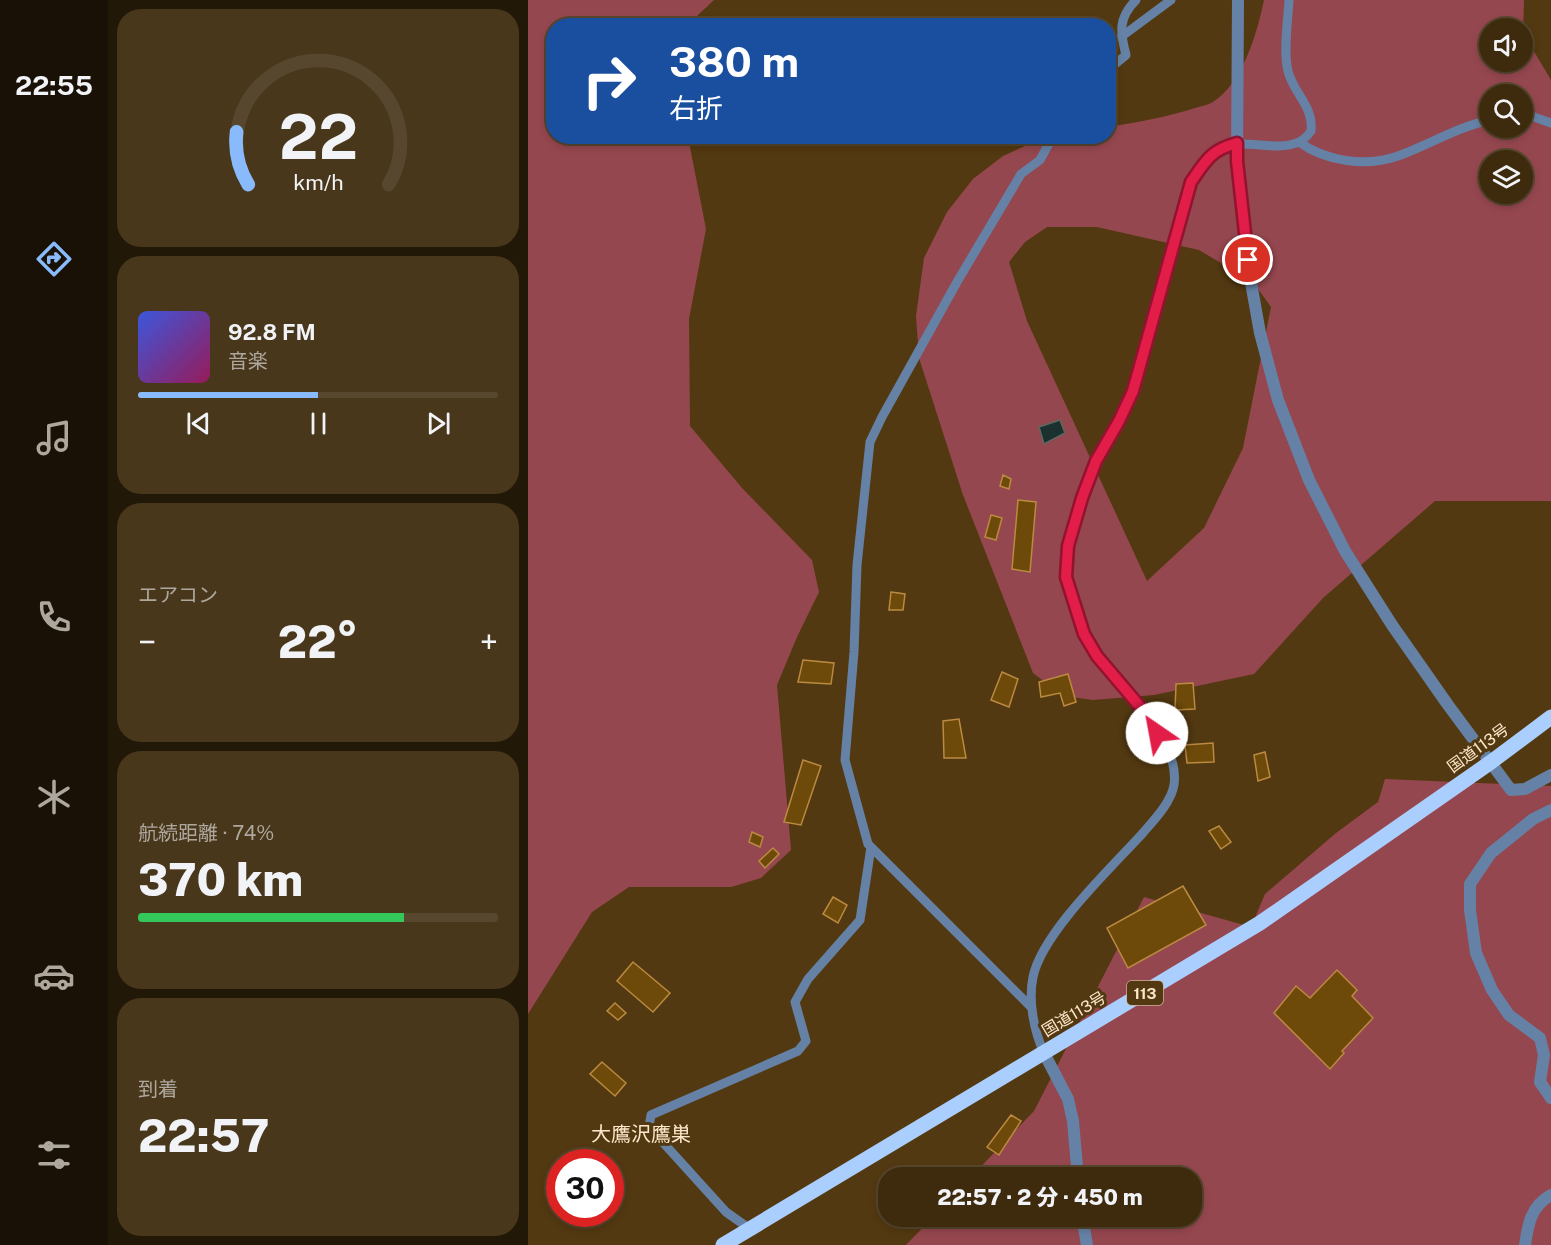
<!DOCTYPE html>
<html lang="ja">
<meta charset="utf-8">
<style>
:root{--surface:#3e2b0d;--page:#49371b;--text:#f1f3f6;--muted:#ada79d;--line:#57472e;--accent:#88bafc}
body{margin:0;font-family:"Public Sans","Noto Sans JP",sans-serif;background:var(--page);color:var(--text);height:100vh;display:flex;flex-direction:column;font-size:22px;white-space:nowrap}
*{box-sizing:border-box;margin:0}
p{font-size:20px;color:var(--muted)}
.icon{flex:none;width:33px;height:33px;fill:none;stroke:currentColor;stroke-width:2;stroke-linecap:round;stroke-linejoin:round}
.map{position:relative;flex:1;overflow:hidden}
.drawer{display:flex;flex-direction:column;gap:9px;padding:9px;background:#221807;width:420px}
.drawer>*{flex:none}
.guide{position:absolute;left:18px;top:18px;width:570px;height:126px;border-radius:24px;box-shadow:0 3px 9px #0003,0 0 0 2px var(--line);background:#1a4fa0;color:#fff;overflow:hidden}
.fabs{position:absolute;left:951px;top:18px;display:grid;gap:12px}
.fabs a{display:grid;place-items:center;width:54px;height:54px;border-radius:50%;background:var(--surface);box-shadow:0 3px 9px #0003,0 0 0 2px var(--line);font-size:30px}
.speed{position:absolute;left:18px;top:1149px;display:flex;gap:12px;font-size:30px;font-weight:700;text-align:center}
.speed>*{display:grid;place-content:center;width:78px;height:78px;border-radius:50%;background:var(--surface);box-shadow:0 3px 9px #0003,0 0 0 2px var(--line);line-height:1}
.speed .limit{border:9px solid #d22;background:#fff;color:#111}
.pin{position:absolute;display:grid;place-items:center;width:51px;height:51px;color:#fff;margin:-26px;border:3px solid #fff;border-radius:50%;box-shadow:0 2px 6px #0007}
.me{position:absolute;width:66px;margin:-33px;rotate:327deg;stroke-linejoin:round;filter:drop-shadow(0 0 4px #0008)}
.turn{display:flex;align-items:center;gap:21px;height:126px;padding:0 24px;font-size:27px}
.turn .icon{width:78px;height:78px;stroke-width:2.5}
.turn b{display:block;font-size:42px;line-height:51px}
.big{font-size:45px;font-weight:800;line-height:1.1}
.drawer .tile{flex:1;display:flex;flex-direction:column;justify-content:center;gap:9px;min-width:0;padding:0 21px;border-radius:24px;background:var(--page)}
.drawer .dial{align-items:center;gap:0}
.dial svg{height:156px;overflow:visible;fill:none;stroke:var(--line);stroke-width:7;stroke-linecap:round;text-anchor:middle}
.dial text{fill:var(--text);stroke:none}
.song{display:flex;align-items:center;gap:18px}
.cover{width:72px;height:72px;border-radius:9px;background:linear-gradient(135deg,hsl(230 70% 55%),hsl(330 70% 35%))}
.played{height:6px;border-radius:3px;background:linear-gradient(90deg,var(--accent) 50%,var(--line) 50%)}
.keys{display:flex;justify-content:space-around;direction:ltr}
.heat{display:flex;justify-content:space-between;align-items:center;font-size:33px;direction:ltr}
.charge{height:9px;border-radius:4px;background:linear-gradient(90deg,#34c759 74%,var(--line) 0)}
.trip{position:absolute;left:350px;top:1167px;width:324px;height:60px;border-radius:24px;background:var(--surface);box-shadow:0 3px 9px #0003,0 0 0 2px var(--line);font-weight:800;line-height:60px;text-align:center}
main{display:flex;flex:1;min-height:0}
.tabs{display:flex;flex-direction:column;width:108px;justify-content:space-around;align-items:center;background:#191105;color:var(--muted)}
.tabs .icon{width:42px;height:42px}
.tabs .active{color:var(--accent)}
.tabs b{font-size:27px;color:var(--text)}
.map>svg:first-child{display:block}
</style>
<main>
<nav class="tabs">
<b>22:55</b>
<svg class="icon active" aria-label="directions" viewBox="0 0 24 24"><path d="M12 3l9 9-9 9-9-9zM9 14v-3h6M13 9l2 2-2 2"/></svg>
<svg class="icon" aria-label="music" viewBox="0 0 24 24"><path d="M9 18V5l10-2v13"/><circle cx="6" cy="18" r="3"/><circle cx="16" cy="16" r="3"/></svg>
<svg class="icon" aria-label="phone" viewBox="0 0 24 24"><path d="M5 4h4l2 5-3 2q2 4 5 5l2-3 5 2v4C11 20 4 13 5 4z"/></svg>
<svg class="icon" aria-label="climate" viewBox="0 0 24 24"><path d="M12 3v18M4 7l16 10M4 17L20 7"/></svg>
<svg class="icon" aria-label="car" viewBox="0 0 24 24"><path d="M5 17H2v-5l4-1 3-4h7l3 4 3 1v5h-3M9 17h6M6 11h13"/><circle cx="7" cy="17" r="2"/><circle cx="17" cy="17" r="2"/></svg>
<svg class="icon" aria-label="filters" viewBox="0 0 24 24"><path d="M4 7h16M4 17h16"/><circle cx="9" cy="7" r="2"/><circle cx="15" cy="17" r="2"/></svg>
</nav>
<section class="drawer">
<div class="tile dial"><svg viewBox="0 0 100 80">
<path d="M14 69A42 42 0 1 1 86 69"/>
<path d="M14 69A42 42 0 0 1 8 42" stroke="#88bafc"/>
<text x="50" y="56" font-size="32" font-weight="700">22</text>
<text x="50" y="72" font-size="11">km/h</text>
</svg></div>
<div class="tile">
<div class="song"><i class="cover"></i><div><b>92.8 FM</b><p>音楽</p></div></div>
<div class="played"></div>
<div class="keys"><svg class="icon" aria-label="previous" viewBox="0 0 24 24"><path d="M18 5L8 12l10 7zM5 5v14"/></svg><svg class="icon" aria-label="pause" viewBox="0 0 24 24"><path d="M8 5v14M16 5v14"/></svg><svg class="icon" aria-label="next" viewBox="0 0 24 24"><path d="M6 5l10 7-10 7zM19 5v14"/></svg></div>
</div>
<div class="tile"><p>エアコン</p>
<div class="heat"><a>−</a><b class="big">22°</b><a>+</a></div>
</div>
<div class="tile"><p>航続距離 · 74%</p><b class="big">370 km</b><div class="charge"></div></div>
<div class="tile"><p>到着</p><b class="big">22:57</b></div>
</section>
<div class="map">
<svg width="1023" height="1245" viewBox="0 0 1023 1245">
<rect width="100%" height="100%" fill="#533911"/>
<path fill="#95474f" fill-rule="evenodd" d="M0,0H186L170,15L165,25L26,26V136L160,137L178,229L161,319L162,426L214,488L284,560L291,592L269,637L249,685L263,850L233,878L203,887H101L64,912L0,1014Z
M736,0H996L995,33L1023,80V501H907L795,598L726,674L626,695L565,700L536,696L505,673L435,495L391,358L388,316L396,258L419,212L445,179L475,156L517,137L580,136L581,127C610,122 639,117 667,108C673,106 680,105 685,102C715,83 729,33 736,0ZM962,28H994V62H962ZM962,94H994V128H962ZM962,160H994V194H962ZM519,227H569L671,250L725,282L743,307L715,448L676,528L619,581L499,321L481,262L497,242Z
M857,779L1023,786V1245H378L405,1217L663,1216V1178L443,1177L506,1111L616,897L723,927L737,894L808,833L850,802Z"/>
<path fill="#1a3130" stroke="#5e685e" stroke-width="1.5" d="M532,420L537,433L516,444L511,427Z"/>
<path fill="#6d490a" stroke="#bb8a40" stroke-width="1.5" d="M475,475L483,479L481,489L472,486Z
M490,500L508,502L502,572L484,569Z
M463,515L474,518L468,540L457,537Z
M363,592L377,594L375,610H361Z
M275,660L306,663L303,684L270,682Z
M474,672L490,679L481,707L463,700Z
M540,674L548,702L536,706L532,693L513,697L511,682Z
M665,683L667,709L647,710L648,684Z
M431,719L438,758H416L415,721Z
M685,743L686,762L659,763L657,745Z
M737,752L742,777L730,781L726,755Z
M275,760L293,766L273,825L256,822Z
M691,826L703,842L693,849L681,831Z
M224,832L235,837L232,847L221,842Z
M245,848L251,854L237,868L231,861Z
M655,886L678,925L600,968L579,928Z
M305,897L319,905L310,923L295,914Z
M105,962L142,993L125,1012L89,981Z
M809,970L829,990L824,996L845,1018L814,1051L816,1053L802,1069L746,1013L768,986L782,998Z
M87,1003L98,1013L90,1020L79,1011Z
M74,1062L98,1083L87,1096L62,1074Z
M483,1115L493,1121L471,1155L459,1147Z"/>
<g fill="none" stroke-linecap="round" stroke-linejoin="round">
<path stroke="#6582a6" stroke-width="9" d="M593,37L643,0
M580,70L598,55C592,32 590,18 608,0
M994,116H1003L1023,123
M771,142C799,162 838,167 870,156C901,145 929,127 962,120
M504,1008L340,844L317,760L326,652L329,565L342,442L354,417L429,282L493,174L512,160L525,136
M516,1053C506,1031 500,1001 505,977C514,933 583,868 614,834C625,821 643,803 646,785C653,738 591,689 568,653C557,637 540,595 538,576C536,560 541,544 546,528C552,505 558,480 569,459C582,436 597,414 605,389C629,322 642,250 663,182C672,169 679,153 694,147C721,136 765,160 783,131C786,106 765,93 760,71C755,53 760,19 761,0
M222,1229L198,1212L121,1127L123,1115L270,1051L278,1041L267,1002L280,979L332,920L343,847"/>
<path stroke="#6582a6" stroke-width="12" d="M710,0L709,161L722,277L732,333L750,400L781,480L817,551L864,625L920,705L983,790L997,789L1023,775
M1023,810L1005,819L963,853L942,884V910L948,953L964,990L981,1015L1012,1038L1016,1055L1012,1082L1023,1098
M516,1053L540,1099L545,1121L550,1178
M554,1216L559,1245
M997,1245C1000,1224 1003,1206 1023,1195"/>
<path stroke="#aacefe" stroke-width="15" d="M195,1245L732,923L963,762L1023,717"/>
</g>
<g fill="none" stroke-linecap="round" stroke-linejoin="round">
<g stroke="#92132f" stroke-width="15">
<path id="route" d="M629,733L620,716L569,656L556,634L538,577L540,546L554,498L568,461L591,421L605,391L663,182C678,160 683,150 709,143V161L720,260"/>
</g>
<use href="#route" stroke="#e11d48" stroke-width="10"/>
</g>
<g text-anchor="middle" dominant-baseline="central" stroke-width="6" stroke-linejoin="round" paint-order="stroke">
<rect fill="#533911" stroke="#c9b393" stroke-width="1.5" x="599" y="981" width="36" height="24" rx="4.5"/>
<g font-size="15" font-weight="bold" fill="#fce7cb">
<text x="617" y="993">113</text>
</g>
<g font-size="16" fill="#fce7cb" stroke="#533911">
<text transform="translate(950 748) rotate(-36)">国道113号</text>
<text transform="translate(546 1014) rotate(-31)">国道113号</text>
</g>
<g font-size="20" fill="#fce7cb" stroke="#533911">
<text x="113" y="1134">大鷹沢鷹巣</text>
</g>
</g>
</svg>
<div class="fabs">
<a><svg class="icon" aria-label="sound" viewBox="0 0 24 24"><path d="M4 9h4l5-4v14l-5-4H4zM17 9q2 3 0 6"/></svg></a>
<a><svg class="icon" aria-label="search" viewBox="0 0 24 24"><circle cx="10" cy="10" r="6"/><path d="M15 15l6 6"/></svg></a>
<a><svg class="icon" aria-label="layers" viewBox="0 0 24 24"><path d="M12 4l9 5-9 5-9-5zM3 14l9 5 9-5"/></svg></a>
</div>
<div class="speed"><div class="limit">30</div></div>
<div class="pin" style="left:720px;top:260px;background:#d93025"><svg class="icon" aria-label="arrive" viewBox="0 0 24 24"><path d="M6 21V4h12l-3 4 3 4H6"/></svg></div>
<svg class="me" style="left:629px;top:733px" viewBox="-20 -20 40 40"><circle r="19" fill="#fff"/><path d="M0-13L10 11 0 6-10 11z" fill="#e11d48"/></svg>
<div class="trip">22:57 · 2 分 · 450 m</div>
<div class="guide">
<div class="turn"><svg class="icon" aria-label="right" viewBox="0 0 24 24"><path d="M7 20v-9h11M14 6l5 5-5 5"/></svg><div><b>380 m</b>右折</div></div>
</div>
</div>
</main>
